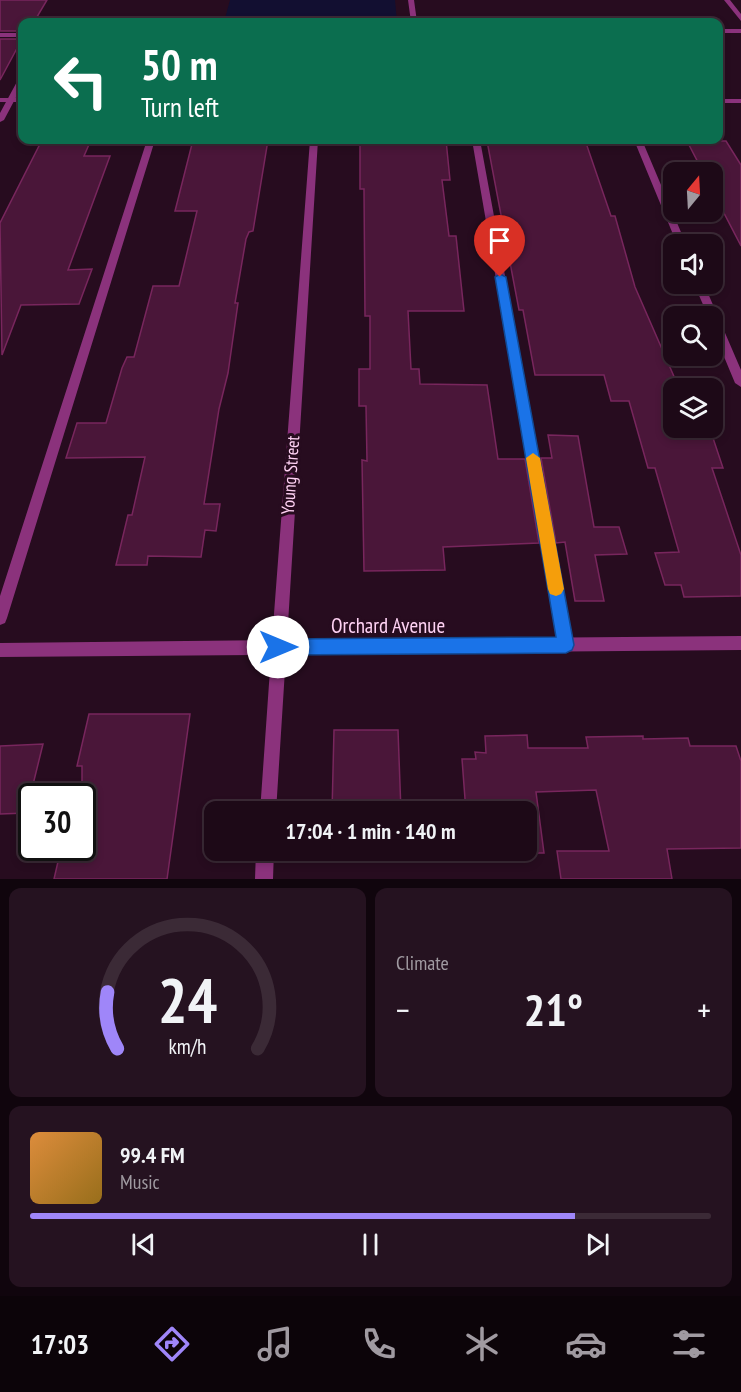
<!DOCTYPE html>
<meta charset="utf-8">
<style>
:root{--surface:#1d0917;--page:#251220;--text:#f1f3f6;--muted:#a09aa1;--line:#3b2a36;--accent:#9f86f9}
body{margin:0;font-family:"PT Sans Narrow",sans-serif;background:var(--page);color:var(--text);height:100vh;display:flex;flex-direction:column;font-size:22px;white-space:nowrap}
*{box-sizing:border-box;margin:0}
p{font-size:20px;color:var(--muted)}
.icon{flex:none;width:33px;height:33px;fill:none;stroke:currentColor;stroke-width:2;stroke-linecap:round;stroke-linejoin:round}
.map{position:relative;height:879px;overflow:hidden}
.details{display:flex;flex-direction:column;gap:9px;padding:9px;background:#10050d;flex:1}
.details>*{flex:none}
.hud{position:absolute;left:18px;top:18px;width:705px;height:126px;border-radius:12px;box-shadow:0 3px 9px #0003,0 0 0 2px var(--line);background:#0b6e4f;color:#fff;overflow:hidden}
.needle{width:39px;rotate:18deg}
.controls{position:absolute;left:663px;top:162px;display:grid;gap:12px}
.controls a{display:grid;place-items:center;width:60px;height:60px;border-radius:12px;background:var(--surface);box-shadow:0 3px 9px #0003,0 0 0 2px var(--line);font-size:30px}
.speed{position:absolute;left:18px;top:783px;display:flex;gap:12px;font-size:30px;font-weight:700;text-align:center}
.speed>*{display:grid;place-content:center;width:78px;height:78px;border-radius:50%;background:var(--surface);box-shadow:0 3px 9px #0003,0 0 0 2px var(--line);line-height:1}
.speed .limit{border:3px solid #111;border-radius:9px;background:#fff;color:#111}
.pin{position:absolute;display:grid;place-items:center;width:51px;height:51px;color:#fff;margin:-62px -26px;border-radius:50% 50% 50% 0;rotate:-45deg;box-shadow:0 0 6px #0007}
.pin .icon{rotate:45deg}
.me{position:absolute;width:66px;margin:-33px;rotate:90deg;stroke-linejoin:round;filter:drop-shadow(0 0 4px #0008)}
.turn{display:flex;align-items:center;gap:21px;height:126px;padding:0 24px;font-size:27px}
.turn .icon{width:78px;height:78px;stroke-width:2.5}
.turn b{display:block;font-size:42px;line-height:51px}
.big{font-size:45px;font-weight:700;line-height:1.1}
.details .widget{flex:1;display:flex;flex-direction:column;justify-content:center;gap:9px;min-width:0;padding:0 21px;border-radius:12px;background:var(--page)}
.details .dial{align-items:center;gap:0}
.dial svg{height:156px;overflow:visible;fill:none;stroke:var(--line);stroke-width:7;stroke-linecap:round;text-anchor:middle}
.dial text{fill:var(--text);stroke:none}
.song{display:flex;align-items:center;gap:18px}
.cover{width:72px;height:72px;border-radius:9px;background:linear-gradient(135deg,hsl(30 70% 55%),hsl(40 70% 35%))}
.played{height:6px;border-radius:3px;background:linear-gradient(90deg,var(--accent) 80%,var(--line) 80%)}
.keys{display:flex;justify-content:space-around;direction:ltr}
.heat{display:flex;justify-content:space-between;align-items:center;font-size:33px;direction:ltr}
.details .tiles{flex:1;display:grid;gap:9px;grid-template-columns:1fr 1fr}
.widget:last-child{grid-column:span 2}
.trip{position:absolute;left:204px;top:801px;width:333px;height:60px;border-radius:12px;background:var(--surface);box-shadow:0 3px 9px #0003,0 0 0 2px var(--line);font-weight:700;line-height:60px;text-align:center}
.tab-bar{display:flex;height:96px;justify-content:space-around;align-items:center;background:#0c0409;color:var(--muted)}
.tab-bar .icon{width:42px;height:42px}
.tab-bar .active{color:var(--accent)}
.tab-bar b{font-size:27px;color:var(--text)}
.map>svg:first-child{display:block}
</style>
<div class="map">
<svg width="741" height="879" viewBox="0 0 741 879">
<rect width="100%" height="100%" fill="#270c1f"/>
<path fill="#120f31" d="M230,0H395L397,22H224Z"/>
<path fill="#4a1639" stroke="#78265d" stroke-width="1.5" d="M0,0H47L34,22H22V31H0Z
M0,39H22L0,80Z
M42,140H91L84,156H110L68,270L92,269L79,304L21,305L2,355L0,223Z
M193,140H268L253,231L249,232L246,239L235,303H238L228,373L219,409L204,504H220L216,531L205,530L201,557L148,556L147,565H116L128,515H132L145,457L66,458L77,423H106L122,368L127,357H134L153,286H179L197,211H175Z
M360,140H446L450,180H442L449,236H456L464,311H408L411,369H419L420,384L487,385L498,459H525L539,543L443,547L445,570L364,571L362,460L367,461L366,406H359V369H370V316H365L364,189H360Z
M585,140L611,216H615L635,287L679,388H674V428H693L695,432H711L723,468H712L741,555V596L684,597L681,585H665L655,553L679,552L655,468H648L629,401H611L604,375H535L523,310H519L487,141Z
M687,141H726L741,165V246L712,190V172H703Z
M548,435L578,436L594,527H619L627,554L595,555L604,601H575L565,542L556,543L541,458H552Z
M89,714H190L167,879H54L60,853H82V766H77Z
M334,730H398L401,812H332Z
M527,735L528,748H588L586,737L643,736V739L688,738L690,746H736L741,761V848L667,849L672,879H561L557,851H609L596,790L536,792L544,853H495V850H526V812H466L462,759H476L475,752L486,753L485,736Z
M43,744L26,813L0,814V746Z"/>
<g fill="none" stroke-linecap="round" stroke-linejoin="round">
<path fill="#8b327c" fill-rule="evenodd" d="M0,98H22V102H0Z
M718,99H741V103H718Z
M147,140H155L7,618L5,623L0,625V596Z
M472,140H480L573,645L571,650L566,652L561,650L559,645Z"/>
<path fill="#8b327c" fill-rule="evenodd" d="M408,0H414L417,22H411Z
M724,0H730L741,14V21Z
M19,78H22V86L4,120L0,122V113Z
M310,140H318L287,640L741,636V650L286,654L276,812H260L271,655L0,657V643L272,640Z
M634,140H642L686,244H677Z
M694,284H704L741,370V387L735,383L712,328V316H708Z
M256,850H274L273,879H255Z"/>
<path fill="#8b327c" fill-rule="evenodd" d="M718,29H741V33H718Z
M0,33H22V37H0Z"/>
</g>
<path fill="#1a73e8" stroke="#114b97" stroke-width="1.5" d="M500,274L506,277L574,645L572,650L566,653L278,655L272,653L269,647L272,641L278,639L556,637L495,277Z"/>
<path fill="#f59e0b" d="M533,453L540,458L564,589L561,594L556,596L550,594L548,589L526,458Z"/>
<g text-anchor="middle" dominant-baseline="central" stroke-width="6" stroke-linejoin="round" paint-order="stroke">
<g font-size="18" fill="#ffd2f4" stroke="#270c1f">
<text transform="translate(290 475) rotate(-86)">Young Street</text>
</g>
<g font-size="21" fill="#ffd2f4" stroke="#270c1f">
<text x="388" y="625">Orchard Avenue</text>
</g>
</g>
</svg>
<div class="controls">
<a><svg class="needle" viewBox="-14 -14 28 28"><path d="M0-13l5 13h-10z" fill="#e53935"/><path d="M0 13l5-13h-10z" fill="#a09aa1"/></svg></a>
<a><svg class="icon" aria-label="sound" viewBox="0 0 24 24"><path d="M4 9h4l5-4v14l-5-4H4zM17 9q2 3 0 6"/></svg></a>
<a><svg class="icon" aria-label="search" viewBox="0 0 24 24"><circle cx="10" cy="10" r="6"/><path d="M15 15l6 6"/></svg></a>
<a><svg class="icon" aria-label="layers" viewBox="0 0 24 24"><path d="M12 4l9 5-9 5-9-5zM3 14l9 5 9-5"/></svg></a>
</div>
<div class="speed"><div class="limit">30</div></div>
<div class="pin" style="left:500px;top:277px;background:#d93025"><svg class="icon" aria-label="arrive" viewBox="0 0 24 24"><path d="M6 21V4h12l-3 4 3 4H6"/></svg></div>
<svg class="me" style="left:278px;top:647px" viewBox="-20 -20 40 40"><circle r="19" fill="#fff"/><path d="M0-13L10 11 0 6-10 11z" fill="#1a73e8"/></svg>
<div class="trip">17:04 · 1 min · 140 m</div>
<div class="hud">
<div class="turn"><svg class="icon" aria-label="left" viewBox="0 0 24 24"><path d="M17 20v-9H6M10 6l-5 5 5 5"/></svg><div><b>50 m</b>Turn left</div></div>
</div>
</div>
<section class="details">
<div class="tiles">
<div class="widget dial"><svg viewBox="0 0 100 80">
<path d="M14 69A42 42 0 1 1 86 69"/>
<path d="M14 69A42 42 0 0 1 9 40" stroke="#9f86f9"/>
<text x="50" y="56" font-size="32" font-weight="700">24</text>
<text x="50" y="72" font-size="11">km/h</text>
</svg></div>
<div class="widget"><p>Climate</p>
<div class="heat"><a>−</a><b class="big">21°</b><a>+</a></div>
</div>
<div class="widget">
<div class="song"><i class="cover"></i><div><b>99.4 FM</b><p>Music</p></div></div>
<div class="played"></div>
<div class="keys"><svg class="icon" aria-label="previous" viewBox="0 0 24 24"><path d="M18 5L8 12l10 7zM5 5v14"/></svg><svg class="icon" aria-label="pause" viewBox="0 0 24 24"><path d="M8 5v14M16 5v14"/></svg><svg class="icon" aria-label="next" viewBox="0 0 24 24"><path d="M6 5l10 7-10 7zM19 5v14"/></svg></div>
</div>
</div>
</section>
<nav class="tab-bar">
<b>17:03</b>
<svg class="icon active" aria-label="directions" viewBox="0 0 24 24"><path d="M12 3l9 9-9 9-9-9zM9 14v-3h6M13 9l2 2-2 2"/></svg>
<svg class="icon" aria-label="music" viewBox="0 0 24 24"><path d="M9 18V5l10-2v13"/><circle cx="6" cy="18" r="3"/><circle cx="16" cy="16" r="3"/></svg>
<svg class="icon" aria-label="phone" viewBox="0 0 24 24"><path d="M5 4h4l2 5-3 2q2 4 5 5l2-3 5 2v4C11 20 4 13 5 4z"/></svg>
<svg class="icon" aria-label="climate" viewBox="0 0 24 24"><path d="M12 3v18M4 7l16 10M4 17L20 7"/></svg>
<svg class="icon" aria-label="car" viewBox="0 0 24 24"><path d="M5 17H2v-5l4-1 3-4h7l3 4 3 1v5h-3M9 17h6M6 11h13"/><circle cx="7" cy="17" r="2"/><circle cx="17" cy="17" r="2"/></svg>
<svg class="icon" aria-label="filters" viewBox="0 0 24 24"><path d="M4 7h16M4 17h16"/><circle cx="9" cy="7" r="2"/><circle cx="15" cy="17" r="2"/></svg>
</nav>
